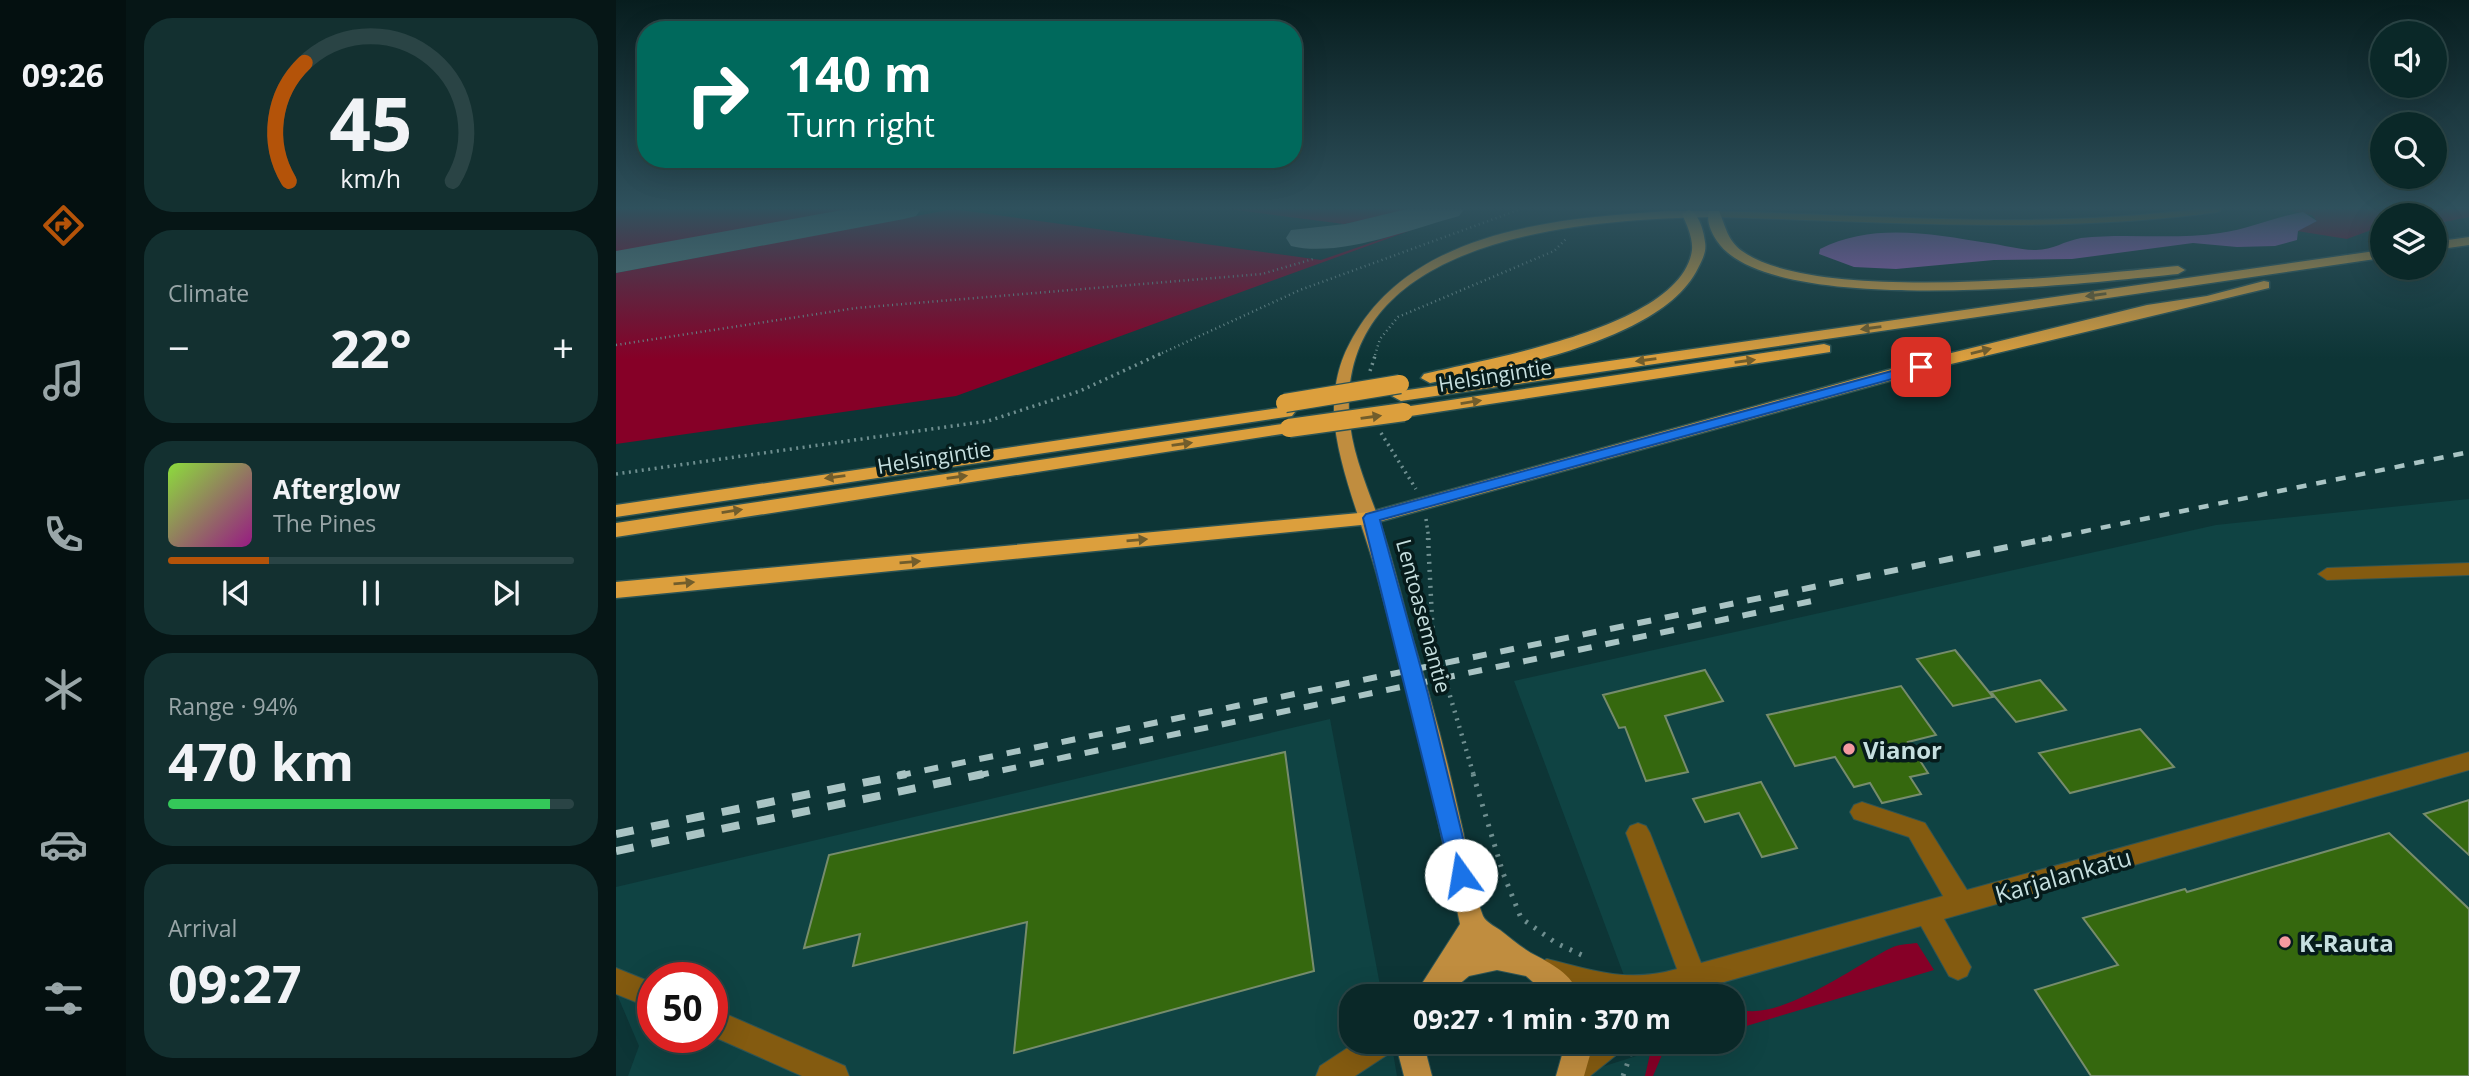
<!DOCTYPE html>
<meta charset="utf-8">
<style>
:root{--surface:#0a2828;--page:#133030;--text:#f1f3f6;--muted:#99a6a8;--line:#2a4445;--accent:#b45309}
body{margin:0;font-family:"Open Sans",sans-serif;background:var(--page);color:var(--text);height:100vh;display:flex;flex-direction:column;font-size:26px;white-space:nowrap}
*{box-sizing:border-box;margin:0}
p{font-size:23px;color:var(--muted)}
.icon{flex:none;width:38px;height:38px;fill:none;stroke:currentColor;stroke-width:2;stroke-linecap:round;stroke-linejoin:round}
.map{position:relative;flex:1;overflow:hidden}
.drawer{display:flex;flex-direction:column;gap:18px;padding:18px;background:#061616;width:490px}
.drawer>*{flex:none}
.banner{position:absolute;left:21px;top:21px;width:665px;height:147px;border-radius:28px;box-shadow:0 7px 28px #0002,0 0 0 2px var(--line);background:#00695c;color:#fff;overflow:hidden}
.controls{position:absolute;left:1754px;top:21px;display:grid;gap:14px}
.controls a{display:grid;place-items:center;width:77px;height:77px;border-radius:50%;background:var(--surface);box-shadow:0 7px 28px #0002,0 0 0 2px var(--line);font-size:35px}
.speed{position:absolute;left:21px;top:962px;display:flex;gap:14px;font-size:35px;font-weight:700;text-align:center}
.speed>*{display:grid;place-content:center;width:91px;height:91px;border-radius:50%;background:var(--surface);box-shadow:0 7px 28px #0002,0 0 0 2px var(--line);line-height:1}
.speed .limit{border:10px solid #d22;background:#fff;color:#111}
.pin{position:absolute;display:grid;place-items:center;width:60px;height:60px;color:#fff;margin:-30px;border-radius:14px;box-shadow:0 4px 10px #0006}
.me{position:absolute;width:77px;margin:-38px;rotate:347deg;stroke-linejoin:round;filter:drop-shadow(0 0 5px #0008)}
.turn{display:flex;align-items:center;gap:24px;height:147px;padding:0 35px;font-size:32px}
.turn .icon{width:91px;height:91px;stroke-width:2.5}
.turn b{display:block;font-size:49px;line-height:60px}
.big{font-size:52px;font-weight:700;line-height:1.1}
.drawer .card{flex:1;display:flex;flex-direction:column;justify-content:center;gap:10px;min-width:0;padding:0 24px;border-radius:28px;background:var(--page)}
.drawer .dial{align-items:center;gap:0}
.dial svg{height:182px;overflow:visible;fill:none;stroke:var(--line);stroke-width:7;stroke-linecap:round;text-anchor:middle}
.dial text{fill:var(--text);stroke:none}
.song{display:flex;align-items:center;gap:21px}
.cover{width:84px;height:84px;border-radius:10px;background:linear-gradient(135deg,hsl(90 70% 55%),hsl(310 70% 35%))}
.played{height:7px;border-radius:4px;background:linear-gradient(90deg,var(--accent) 25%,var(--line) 25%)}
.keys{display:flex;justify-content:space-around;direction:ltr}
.heat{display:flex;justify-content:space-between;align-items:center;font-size:38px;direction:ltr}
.charge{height:10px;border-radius:5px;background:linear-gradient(90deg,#34c759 94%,var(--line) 0)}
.trip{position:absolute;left:723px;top:984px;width:406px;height:70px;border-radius:28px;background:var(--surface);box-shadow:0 7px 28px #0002,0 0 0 2px var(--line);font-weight:700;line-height:70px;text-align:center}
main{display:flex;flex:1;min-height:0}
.tabs{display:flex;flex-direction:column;width:126px;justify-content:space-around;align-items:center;background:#041010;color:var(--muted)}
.tabs .icon{width:49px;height:49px}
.tabs .active{color:var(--accent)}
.tabs b{font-size:32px;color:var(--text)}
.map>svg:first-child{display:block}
</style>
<main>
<nav class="tabs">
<b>09:26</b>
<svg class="icon active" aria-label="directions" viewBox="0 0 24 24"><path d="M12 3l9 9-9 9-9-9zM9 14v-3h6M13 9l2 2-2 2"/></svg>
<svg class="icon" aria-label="music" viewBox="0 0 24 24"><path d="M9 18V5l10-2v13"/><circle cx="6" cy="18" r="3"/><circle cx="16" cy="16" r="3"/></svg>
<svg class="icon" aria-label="phone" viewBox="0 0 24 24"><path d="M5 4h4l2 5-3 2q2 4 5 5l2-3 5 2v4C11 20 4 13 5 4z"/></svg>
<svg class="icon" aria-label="climate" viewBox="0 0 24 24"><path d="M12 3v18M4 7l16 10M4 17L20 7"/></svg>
<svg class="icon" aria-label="car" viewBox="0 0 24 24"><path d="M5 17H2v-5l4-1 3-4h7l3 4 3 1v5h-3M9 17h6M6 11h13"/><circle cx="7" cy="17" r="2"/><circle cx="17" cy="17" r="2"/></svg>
<svg class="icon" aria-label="filters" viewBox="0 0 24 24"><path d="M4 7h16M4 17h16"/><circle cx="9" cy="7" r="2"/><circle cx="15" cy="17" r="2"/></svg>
</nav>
<section class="drawer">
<div class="card dial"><svg viewBox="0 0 100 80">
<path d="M14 69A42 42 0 1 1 86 69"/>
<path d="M14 69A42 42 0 0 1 21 17" stroke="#b45309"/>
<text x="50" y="56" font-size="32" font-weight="700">45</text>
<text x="50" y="72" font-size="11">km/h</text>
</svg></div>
<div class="card"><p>Climate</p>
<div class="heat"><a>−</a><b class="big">22°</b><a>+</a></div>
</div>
<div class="card">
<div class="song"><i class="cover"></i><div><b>Afterglow</b><p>The Pines</p></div></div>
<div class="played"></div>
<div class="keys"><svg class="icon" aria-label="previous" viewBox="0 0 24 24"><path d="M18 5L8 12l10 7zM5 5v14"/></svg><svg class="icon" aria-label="pause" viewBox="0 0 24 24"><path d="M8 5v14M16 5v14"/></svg><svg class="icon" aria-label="next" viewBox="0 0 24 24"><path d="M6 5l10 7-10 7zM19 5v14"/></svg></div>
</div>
<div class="card"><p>Range · 94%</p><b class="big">470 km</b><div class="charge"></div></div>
<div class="card"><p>Arrival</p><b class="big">09:27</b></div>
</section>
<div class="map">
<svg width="1853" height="1076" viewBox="0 0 1853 1076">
<rect width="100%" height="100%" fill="#0d3536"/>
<path fill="#0f4343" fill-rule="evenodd" d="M1853,499V1076H957L1052,1046L1050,1041H1116V996H1021L1007,973L898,681L1600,525Z
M714,719L766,996H735V1041H775L781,1076H12L23,1046L0,992V887ZM37,978H96V1038H37Z"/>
<path fill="#860027" d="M0,209H235L0,252Z
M337,209L705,260L853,209L340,396L0,444V273Z
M612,209H810L728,224Z
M1681,209H1853V217L1818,224V215H1766V226L1731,239L1681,231L1701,221L1696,215L1675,211Z
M1301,943L1318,970L1117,1030V1006C1153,1030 1241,964 1275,948C1282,944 1293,944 1301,943Z
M1031,1041H1077L1048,1050L1037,1076H1029L1034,1054Z"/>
<path fill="#a35cbf" d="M1687,212L1701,221L1682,231L1681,240L1659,246L1621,247L1577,243L1456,259L1378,260L1280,269L1238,267L1203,254L1204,249C1256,222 1317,234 1372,243C1387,245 1404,250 1420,250C1437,250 1448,241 1465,238C1511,233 1558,240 1604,233C1633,229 1658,217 1687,212Z"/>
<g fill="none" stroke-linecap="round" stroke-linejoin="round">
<path fill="#5b7c7d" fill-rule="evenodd" d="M232,209H305L300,216L288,219L0,273V251Z
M791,209H848L843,216C795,229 723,258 675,246L670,238L675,230L729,224Z"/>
</g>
<path fill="#35680e" stroke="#768c6c" stroke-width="2" d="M1339,650L1377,697L1337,706L1301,659Z
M1089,670L1107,701L1049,716L1072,772L1030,781L1009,727L1003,728L987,695Z
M1424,680L1450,710L1400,722L1375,692Z
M1285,686L1320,735L1292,742L1312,773L1294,777L1305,794L1266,803L1254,783L1238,787L1219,757L1179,766L1151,715Z
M1524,729L1558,767L1454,793L1423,753Z
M669,752L698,971L398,1053L411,922L237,966L244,934L188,948L213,855Z
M1145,782L1181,848L1146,857L1123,813L1089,822L1077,799Z
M1853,800V855L1808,814Z
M1773,833L1853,909V1076H1475L1419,990L1502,965L1467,918L1569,889L1571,892Z"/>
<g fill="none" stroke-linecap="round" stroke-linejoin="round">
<g stroke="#2e5454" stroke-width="2">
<path id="minor" d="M1580,209H1607L1602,212C1434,235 1267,221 1098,217L1093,214L1098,211C1258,215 1420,230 1580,209Z
M1853,563V575L1711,580L1702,574L1711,568Z
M1853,752V770L1328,919L1355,967L1351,976L1342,980L1333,976L1305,926L1059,996H974L922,981L918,972L922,963L931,959C980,971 1011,983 1061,969L1010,833L1014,826L1022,823L1030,826L1034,833L1085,963L1327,896L1293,837L1238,819L1234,812L1238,805L1246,802L1309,823L1351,890Z
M0,968L37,983V1009L0,994Z
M96,1008L229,1066L233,1076H186L96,1036Z
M742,1041H781L777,1051L739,1076H700L704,1066Z
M973,1041H1009L1005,1051L974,1076H944L943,1072L947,1062Z"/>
</g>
<g stroke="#2e5454" stroke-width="2">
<path id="major" d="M1052,211H1098L1103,214L1098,217C970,219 725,235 733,413C735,454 754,493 767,531C779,567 787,603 797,639C815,698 831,758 844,818C852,849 855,886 867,916C870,922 878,926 884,930C894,938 905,947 915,953C936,964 955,973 964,996H933L910,976L881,970L853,976L829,996H798L844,924C830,859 817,793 801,728C789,678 775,629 762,580C749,529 719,462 718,412C718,381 724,358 740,332C802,229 944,218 1052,211Z
M783,1041H811L810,1053L816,1076H788L782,1053Z
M950,1041H978L968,1076H940Z"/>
</g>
<g stroke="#2e5454" stroke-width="3">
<path id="highway" d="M1073,210C1083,213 1088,232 1089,242C1091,253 1085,262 1080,272C1041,342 888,369 814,383L805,378L808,374C868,359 1066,328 1076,250C1077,238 1071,225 1066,214Z
M1093,211H1103C1110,227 1111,240 1126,251C1200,305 1469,275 1562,266L1569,270L1562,274C1473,283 1154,320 1101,241C1095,232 1090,221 1093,211Z
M1853,237V245L1818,250V242Z
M1766,250V258L785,401L776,396L785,391Z
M1648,281L1653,282V288L1335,364L755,524L0,598V582L754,512L1323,356L1531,305L1591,296Z
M1208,344L1214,346V352L788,417L779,412L788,407Z
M670,407L676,408L679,412L676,416L0,517V505Z
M673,423L679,424L682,428L679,432L0,537V523Z"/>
</g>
<path stroke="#6f8f90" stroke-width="2.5" stroke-dasharray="1 3.5" stroke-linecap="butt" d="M0,345L240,308L646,274L697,259
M542,355L684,290L905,209
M759,355L764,339L782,317L938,251L951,238"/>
<path stroke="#6f8f90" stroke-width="3.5" stroke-dasharray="2 4.5" stroke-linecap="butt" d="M754,371L760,353
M765,433L800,489
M0,474L372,421L464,391L546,353
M810,519L813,540"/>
<path stroke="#6f8f90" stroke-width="4.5" stroke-dasharray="2 6" stroke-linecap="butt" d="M812,538L817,639L858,776"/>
<path stroke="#6f8f90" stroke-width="5" stroke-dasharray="2.5 8" stroke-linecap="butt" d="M857,774L887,873L905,918L940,943L970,957
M1007,1076L1014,1056"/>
<use href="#minor" fill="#845b10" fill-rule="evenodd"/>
<use href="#major" fill="#c08d3f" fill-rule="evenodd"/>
<use href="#highway" fill="#dc9f3d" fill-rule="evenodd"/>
<path stroke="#a9c4c4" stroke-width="4.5" stroke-dasharray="10 10" stroke-linecap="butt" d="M1426,540L1853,452"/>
<path stroke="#a9c4c4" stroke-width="6" stroke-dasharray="14 14" stroke-linecap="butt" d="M281,776L1435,538
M359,776L1206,599"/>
<path stroke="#a9c4c4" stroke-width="8" stroke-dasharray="18 18" stroke-linecap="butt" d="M0,834L290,774
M0,851L367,774"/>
<g stroke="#2e5454" stroke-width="21" stroke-linecap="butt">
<path id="highway-bridge" d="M669,403L784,384
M673,428L788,412"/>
</g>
<use href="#highway-bridge" stroke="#dc9f3d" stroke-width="18"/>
</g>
<defs><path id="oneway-solid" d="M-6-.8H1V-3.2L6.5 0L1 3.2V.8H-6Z" transform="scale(1.75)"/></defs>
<g fill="#715d2c">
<use href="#oneway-solid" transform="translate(1480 295) rotate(172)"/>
<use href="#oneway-solid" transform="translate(1255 328) rotate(172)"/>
<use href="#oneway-solid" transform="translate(1365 351) rotate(-14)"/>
<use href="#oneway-solid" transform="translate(1030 360) rotate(172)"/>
<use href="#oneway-solid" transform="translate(1129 361) rotate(-8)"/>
<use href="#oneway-solid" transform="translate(855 402) rotate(-9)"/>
<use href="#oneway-solid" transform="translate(755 417) rotate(-8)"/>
<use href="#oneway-solid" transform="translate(566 444) rotate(-8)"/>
<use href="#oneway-solid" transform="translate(219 477) rotate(172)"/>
<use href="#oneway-solid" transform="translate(341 477) rotate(-8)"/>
<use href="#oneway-solid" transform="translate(116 511) rotate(-9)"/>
<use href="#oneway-solid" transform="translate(521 540) rotate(-5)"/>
<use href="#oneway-solid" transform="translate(294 562) rotate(-5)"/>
<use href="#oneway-solid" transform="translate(68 583) rotate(-5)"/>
</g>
<linearGradient id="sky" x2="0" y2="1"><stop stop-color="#071d1e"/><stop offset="0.58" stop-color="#2f515d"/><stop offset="1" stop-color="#2f515d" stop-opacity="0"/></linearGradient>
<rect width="1853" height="359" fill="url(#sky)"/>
<path fill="#1a73e8" stroke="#114b97" stroke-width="2" d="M1305,363L1309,364V370L764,520L812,694L856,875L853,882L845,885L837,882L747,518L750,514Z"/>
<g fill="#f49aa0" stroke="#061b1b" stroke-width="2.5">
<circle cx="1233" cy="749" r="7"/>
<circle cx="1669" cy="942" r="7"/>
</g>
<g text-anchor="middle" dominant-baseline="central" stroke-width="7" stroke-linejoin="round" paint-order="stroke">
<g font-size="21" fill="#c6dfdf" stroke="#061b1b">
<text transform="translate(879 375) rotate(-9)">Helsingintie</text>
<text transform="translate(318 457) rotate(-9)">Helsingintie</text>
<text transform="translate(808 616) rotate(75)">Lentoasemantie</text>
</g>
<g font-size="24" font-weight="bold" fill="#c6dfdf" stroke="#061b1b" text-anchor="start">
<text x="1247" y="749">Vianor</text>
<text x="1683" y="942">K-Rauta</text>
</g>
<g font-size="24" fill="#c6dfdf" stroke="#061b1b">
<text transform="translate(1447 875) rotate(-16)">Karjalankatu</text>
</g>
</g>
</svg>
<div class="controls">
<a><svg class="icon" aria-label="sound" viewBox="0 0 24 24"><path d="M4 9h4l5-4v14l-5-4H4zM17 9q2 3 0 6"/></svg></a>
<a><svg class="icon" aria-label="search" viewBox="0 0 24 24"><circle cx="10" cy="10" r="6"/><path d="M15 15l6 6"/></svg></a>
<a><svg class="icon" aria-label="layers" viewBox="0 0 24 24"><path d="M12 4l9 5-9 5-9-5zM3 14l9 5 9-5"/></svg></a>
</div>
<div class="speed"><div class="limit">50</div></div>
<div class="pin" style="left:1305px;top:367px;background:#d93025"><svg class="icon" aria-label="arrive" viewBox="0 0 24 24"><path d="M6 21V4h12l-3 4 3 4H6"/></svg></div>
<svg class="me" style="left:845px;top:875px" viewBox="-20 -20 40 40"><circle r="19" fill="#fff"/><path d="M0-13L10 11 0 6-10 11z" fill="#1a73e8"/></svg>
<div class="trip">09:27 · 1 min · 370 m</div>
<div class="banner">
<div class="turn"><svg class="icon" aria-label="right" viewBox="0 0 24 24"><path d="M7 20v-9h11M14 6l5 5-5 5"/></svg><div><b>140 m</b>Turn right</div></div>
</div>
</div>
</main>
